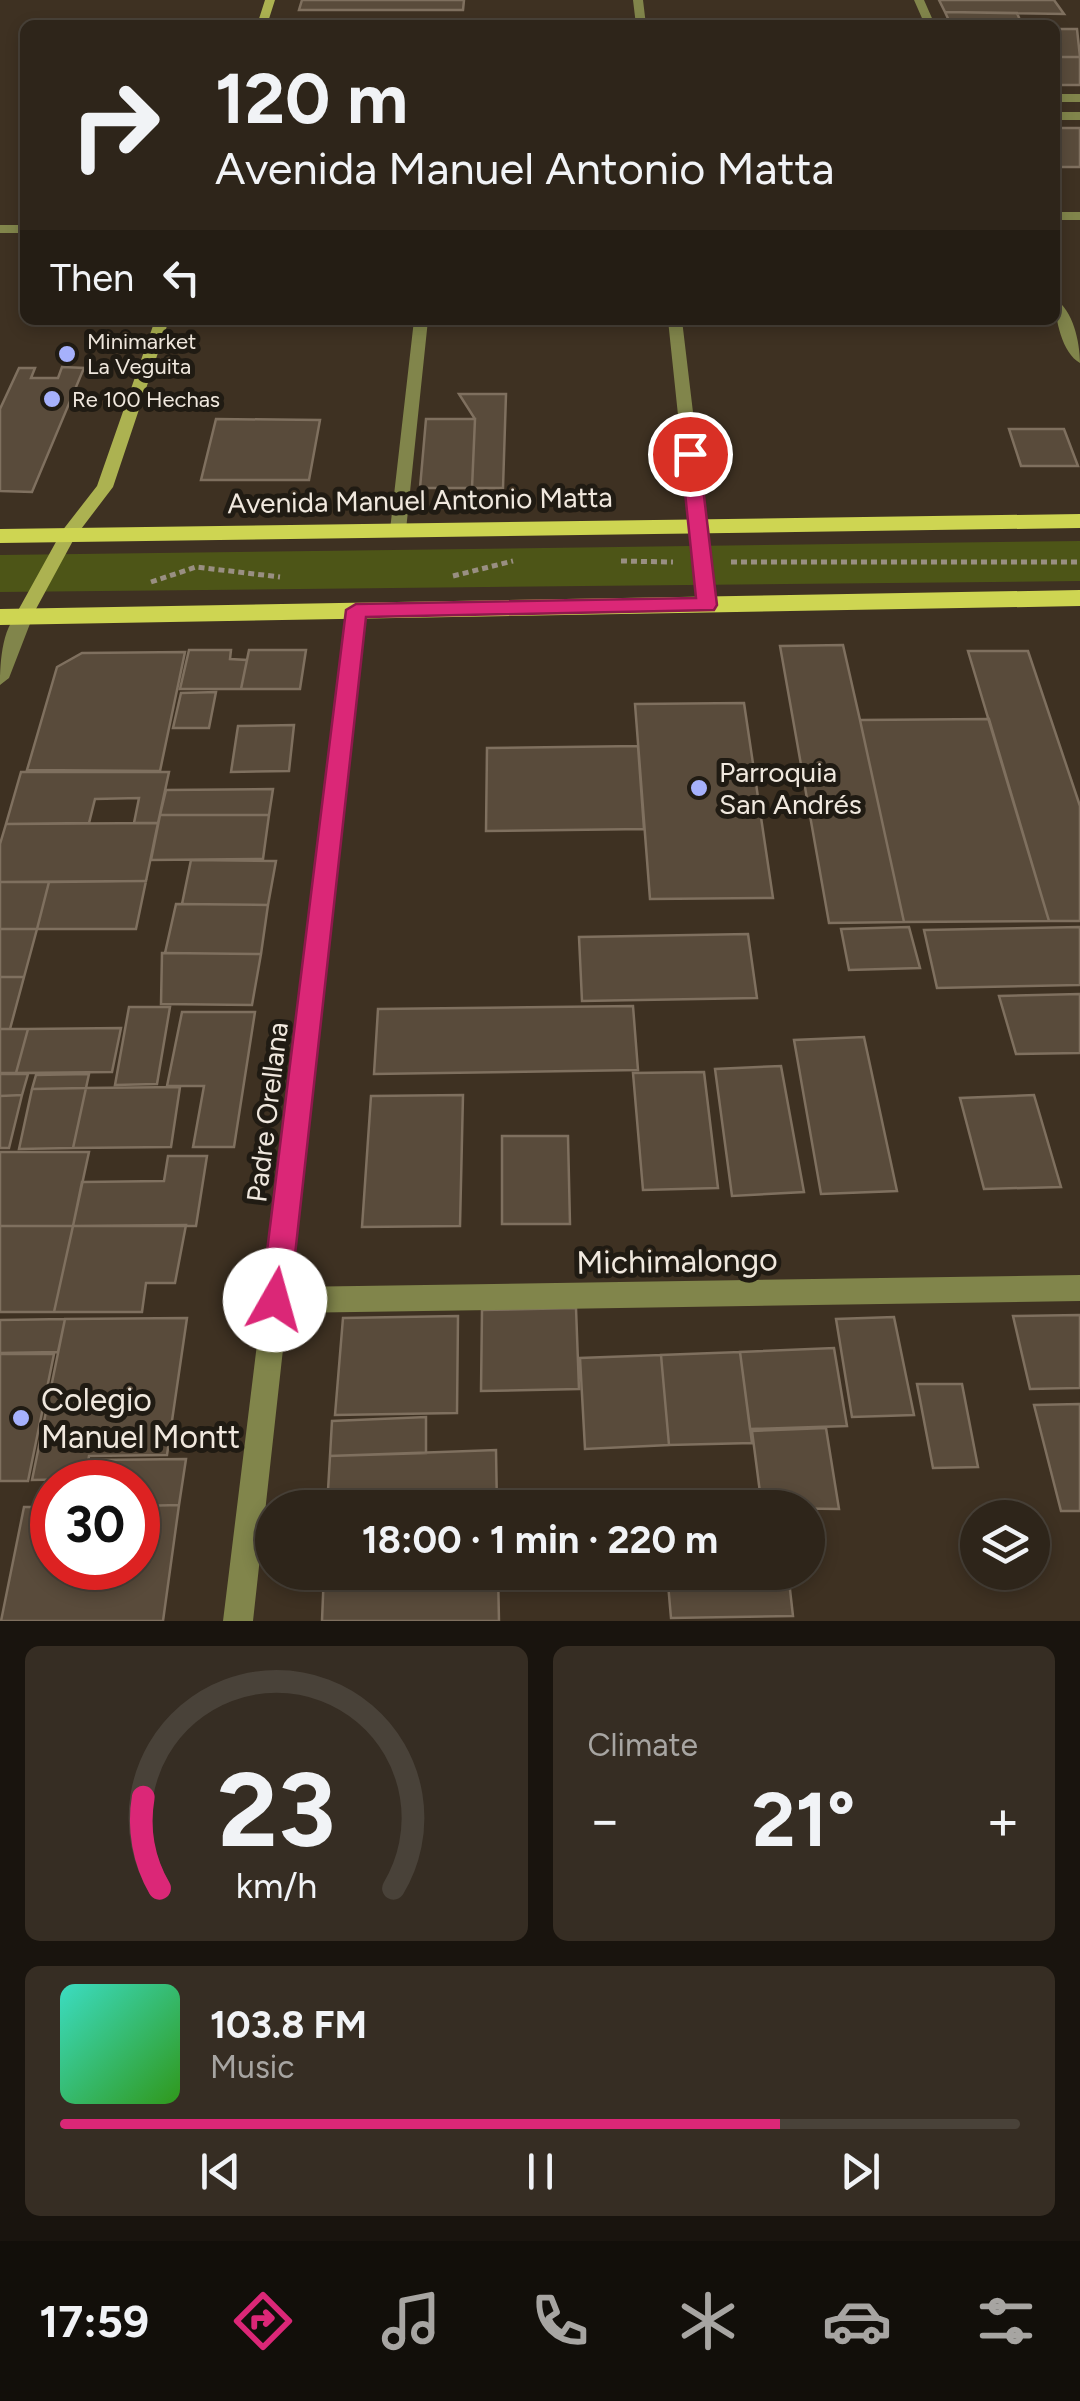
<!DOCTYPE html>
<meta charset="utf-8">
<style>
:root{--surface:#2e251a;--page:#362d23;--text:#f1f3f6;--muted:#a7a5a2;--line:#494239;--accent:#db2777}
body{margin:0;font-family:Figtree,sans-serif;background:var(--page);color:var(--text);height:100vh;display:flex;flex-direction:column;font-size:38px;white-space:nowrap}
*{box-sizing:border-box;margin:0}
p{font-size:32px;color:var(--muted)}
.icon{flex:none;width:55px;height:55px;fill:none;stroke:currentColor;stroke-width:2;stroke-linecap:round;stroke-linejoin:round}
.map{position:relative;height:1621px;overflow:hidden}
.sheet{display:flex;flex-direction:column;gap:25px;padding:25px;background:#19140e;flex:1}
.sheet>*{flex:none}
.banner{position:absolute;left:20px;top:20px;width:1040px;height:305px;border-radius:15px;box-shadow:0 5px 15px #0003,0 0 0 2px var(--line);background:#2e251a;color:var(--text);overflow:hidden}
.buttons{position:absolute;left:960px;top:1500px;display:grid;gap:20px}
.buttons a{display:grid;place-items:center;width:90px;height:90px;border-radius:50%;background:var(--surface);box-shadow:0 5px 15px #0003,0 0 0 2px var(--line);font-size:50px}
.speed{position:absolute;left:30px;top:1460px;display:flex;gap:20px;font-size:50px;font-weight:700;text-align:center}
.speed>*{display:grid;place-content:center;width:130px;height:130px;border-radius:50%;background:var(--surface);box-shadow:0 5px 15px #0003,0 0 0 2px var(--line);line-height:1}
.speed .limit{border:15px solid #d22;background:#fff;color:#111}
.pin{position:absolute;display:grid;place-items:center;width:85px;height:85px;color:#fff;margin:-42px;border:5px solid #fff;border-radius:50%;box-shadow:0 2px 10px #0007}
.me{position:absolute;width:110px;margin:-55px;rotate:7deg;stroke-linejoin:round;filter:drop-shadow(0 0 8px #0008)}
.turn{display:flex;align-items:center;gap:35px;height:210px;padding:0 30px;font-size:45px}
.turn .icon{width:130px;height:130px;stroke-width:2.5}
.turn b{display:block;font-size:70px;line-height:85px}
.then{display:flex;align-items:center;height:95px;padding:0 30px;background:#0003;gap:20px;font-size:38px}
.big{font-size:75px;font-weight:700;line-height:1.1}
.sheet .card{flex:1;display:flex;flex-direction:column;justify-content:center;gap:15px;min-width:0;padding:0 35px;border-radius:15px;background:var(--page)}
.sheet .dial{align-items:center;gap:0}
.dial svg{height:260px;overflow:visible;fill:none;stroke:var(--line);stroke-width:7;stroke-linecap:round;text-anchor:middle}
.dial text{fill:var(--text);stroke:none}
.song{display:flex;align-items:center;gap:30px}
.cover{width:120px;height:120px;border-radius:15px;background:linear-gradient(135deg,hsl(170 70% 55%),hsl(110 70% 35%))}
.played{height:10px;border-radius:5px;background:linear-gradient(90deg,var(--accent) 75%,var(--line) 75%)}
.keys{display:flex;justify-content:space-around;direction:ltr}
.heat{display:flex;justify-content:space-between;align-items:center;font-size:55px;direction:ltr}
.sheet .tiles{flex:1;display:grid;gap:25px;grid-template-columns:1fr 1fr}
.card:last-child{grid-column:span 2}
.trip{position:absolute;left:255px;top:1490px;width:570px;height:100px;border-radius:50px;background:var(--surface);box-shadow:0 5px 15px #0003,0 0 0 2px var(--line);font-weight:700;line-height:100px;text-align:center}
.menu{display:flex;height:160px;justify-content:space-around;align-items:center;background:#120f0a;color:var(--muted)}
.menu .icon{width:70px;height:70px}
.menu .selected{color:var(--accent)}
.menu b{font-size:45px;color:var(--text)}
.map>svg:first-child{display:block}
</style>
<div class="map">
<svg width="1080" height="1621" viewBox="0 0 1080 1621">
<rect width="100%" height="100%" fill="#3e3122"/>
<path fill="#4d5517" d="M1080,541V581L0,592V555Z"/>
<path fill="#594b3b" stroke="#7f705f" stroke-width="2.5" d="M302,0H464L463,10H299Z
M939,0H1054L1064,14L945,12Z
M945,12L1017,13L1022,25H951Z
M1055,29H1077L1080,57H1055Z
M1055,57H1080V85H1055Z
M1055,128H1080V167H1055Z
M62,367L84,368L32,492L0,491V409L19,368H35L31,378H58Z
M459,394H506L503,488H472L475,419Z
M216,419L320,420L309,480H201Z
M426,419H475L472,488H420Z
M1009,429H1064L1078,466H1021Z
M843,645L860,720L904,922L829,923L780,646Z
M189,650H231L230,659L247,660L241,689H180Z
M249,650H306L300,689H241Z
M968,651H1028L1080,806V921H1049Z
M185,652L160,771L27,770L57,667L82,653Z
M216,692L209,728H173L181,693Z
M744,703L773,898L650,899L635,704Z
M989,719L1049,921L904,922L860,720Z
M294,725L289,771L231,772L238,726Z
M638,746L644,829L486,831L487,748Z
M21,772H169L158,823H134L139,798L95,799L89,823L6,824Z
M273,789L269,815H160L166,790Z
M160,815H269L263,859L151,860Z
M158,823L146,881L0,882V844L6,824Z
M191,860L276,861L268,905L182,904Z
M146,881L136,929H37L49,882Z
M0,882H49L37,929H0Z
M176,904L268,905L261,954L165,953Z
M909,927L920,968L849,970L841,929Z
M1080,927V985L937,988L924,930Z
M0,929H37L24,977H0Z
M748,934L757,998L582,1001L579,937Z
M162,953L261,954L252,1005L161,1004Z
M0,977H24L10,1029H0Z
M1080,994V1053L1016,1054L999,996Z
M633,1006L638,1070L374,1074L378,1009Z
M129,1007H170L157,1084L115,1085Z
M182,1012H255L234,1147H193L204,1086H167Z
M121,1028L112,1072L16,1073L28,1029Z
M0,1029H28L16,1073H0Z
M864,1037L897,1191L821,1194L794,1040Z
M781,1066L804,1192L732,1196L715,1069Z
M704,1072L718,1188L643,1190L633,1073Z
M0,1074H28L22,1095L0,1096Z
M89,1074L86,1088L32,1089L36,1075Z
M180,1087L171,1147L73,1148L86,1088Z
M86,1088L73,1148L19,1149L32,1089Z
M22,1095L9,1148H0V1096Z
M463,1095L460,1226L362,1227L371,1096Z
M1034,1095L1061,1187L984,1189L960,1098Z
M502,1136H568L570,1224H502Z
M0,1152H89L73,1226H0Z
M168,1156H207L196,1226H73L82,1182L164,1181Z
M186,1225L175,1283H146L142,1312H54L73,1226Z
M0,1226H73L54,1312H0Z
M576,1308L579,1389L481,1391L482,1310Z
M1080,1315V1388L1030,1389L1013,1316Z
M458,1316L457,1413L335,1415L343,1318Z
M894,1317L914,1415L852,1417L836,1319Z
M187,1318L167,1455L89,1456L85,1479L32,1480L65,1319Z
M65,1319L58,1352L0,1353V1320Z
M834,1348L847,1426L750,1429L740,1352Z
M740,1352L752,1443L669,1445L661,1355Z
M0,1354H54L28,1481H0Z
M661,1355L669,1445L585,1449L580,1358Z
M917,1384H962L978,1467L933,1468Z
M1080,1404V1511H1061L1034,1405Z
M426,1417V1453L330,1456L332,1421Z
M826,1428L839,1509L762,1508L752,1431Z
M496,1450L497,1508H327L330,1456Z
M186,1459L179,1505L138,1506V1482H86L90,1460Z
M179,1505L163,1621H1L24,1507H52V1568H138V1506Z
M324,1572H498L499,1621H322Z
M667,1572H788L793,1616L671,1618Z"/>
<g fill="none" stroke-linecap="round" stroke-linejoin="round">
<path stroke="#998f82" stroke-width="5" stroke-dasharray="6 4" stroke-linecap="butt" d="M621,561L673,562
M731,562H1080
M453,576L513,561
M151,582L196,567L280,577"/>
<path fill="#81854b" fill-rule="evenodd" d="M1055,94H1080V102H1055Z
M1055,112H1080V120H1055Z"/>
<path fill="#81854b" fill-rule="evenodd" d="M1055,212H1080V220H1055Z
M0,225H25V233H0Z
M414,320H428L406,530L398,536L390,530Z
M356,605L365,611L290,1287L1080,1275V1301L287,1313L253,1621H223L347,611Z"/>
<path fill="#81854b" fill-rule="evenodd" d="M633,0H643L646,25H636Z
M914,0H924L935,25H925Z
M1055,299C1073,310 1080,342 1080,363C1062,353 1055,319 1055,299Z
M668,320H682L716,605L707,611L698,605Z
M24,610L33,616L9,678L0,685C0,663 2,620 24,610Z"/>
<path fill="#acb251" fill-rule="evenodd" d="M265,0H275L267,25H257Z
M155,320H169L113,487L75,537L30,620H18L15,616L62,531L97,486Z"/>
<path fill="#ced552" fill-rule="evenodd" d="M1080,514V528L0,543V529Z
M1080,590V606L0,625V609Z"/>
</g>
<path fill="#db2777" stroke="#8e194d" stroke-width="2.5" d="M690,449L699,454L717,605L714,610L366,617L290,1300L286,1310L275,1315L265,1310L261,1300L346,610L356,604L696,598L681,454Z"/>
<g fill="#a6b1fc" stroke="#201b13" stroke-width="4">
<circle cx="67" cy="354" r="10"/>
<circle cx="52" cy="399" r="10"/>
<circle cx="699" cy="788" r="10"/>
<circle cx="21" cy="1418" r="10"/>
</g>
<g text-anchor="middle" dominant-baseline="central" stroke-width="10" stroke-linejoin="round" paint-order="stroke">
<g font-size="22" fill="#f0e8de" stroke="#201b13" text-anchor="start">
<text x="87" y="341">Minimarket<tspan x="87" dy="25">La Veguita</tspan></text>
<text x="72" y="399">Re 100 Hechas</text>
</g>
<g font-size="28" fill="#f0e8de" stroke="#201b13">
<text transform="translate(420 500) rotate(-1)">Avenida Manuel Antonio Matta</text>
<text transform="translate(267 1112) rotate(-83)">Padre Orellana</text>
</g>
<g font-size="28" fill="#f0e8de" stroke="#201b13" text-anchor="start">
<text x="719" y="772">Parroquia<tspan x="719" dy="32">San Andrés</tspan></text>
</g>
<g font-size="32" fill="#f0e8de" stroke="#201b13">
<text transform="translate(677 1261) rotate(-1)">Michimalongo</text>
</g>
<g font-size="32" fill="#f0e8de" stroke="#201b13" text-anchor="start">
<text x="41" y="1400">Colegio<tspan x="41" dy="37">Manuel Montt</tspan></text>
</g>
</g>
</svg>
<div class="buttons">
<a><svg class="icon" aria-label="layers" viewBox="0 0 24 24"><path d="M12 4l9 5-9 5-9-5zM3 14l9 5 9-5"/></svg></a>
</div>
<div class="speed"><div class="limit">30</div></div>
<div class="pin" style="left:690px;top:454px;background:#d93025"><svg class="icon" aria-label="arrive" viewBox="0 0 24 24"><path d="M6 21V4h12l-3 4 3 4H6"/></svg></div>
<svg class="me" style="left:275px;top:1300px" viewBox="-20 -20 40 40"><circle r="19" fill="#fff"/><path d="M0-13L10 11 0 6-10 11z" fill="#db2777"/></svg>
<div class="trip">18:00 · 1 min · 220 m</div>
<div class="banner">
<div class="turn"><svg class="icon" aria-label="right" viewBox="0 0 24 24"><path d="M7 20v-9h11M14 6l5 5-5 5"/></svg><div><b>120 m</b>Avenida Manuel Antonio Matta</div></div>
<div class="then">Then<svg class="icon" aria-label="left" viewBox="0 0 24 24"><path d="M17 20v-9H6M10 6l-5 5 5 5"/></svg></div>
</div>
</div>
<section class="sheet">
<div class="tiles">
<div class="card dial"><svg viewBox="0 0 100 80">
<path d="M14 69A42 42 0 1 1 86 69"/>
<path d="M14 69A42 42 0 0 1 9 41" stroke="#db2777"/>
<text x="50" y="56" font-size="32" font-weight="700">23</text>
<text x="50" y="72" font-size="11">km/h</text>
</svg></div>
<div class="card"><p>Climate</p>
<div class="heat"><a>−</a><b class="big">21°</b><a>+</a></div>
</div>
<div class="card">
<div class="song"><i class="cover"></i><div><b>103.8 FM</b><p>Music</p></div></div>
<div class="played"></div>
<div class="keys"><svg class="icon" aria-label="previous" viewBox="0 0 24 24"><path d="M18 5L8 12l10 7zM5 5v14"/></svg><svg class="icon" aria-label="pause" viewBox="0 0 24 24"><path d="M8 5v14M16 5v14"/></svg><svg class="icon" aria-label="next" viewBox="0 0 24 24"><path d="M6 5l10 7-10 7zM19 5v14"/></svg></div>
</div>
</div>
</section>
<nav class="menu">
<b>17:59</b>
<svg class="icon selected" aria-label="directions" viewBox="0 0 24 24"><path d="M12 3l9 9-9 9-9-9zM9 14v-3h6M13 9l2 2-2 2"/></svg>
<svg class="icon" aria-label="music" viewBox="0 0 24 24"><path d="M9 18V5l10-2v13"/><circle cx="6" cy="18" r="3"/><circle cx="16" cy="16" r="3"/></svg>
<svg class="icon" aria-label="phone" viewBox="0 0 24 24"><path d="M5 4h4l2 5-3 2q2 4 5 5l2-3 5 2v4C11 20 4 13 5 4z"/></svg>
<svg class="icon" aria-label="climate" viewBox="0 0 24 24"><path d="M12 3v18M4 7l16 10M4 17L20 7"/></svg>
<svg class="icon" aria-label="car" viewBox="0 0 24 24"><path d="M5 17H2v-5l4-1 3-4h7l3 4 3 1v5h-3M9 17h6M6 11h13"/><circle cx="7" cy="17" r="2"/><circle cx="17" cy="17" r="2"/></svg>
<svg class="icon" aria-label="filters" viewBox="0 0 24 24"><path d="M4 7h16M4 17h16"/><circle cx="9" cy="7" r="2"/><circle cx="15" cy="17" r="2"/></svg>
</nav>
